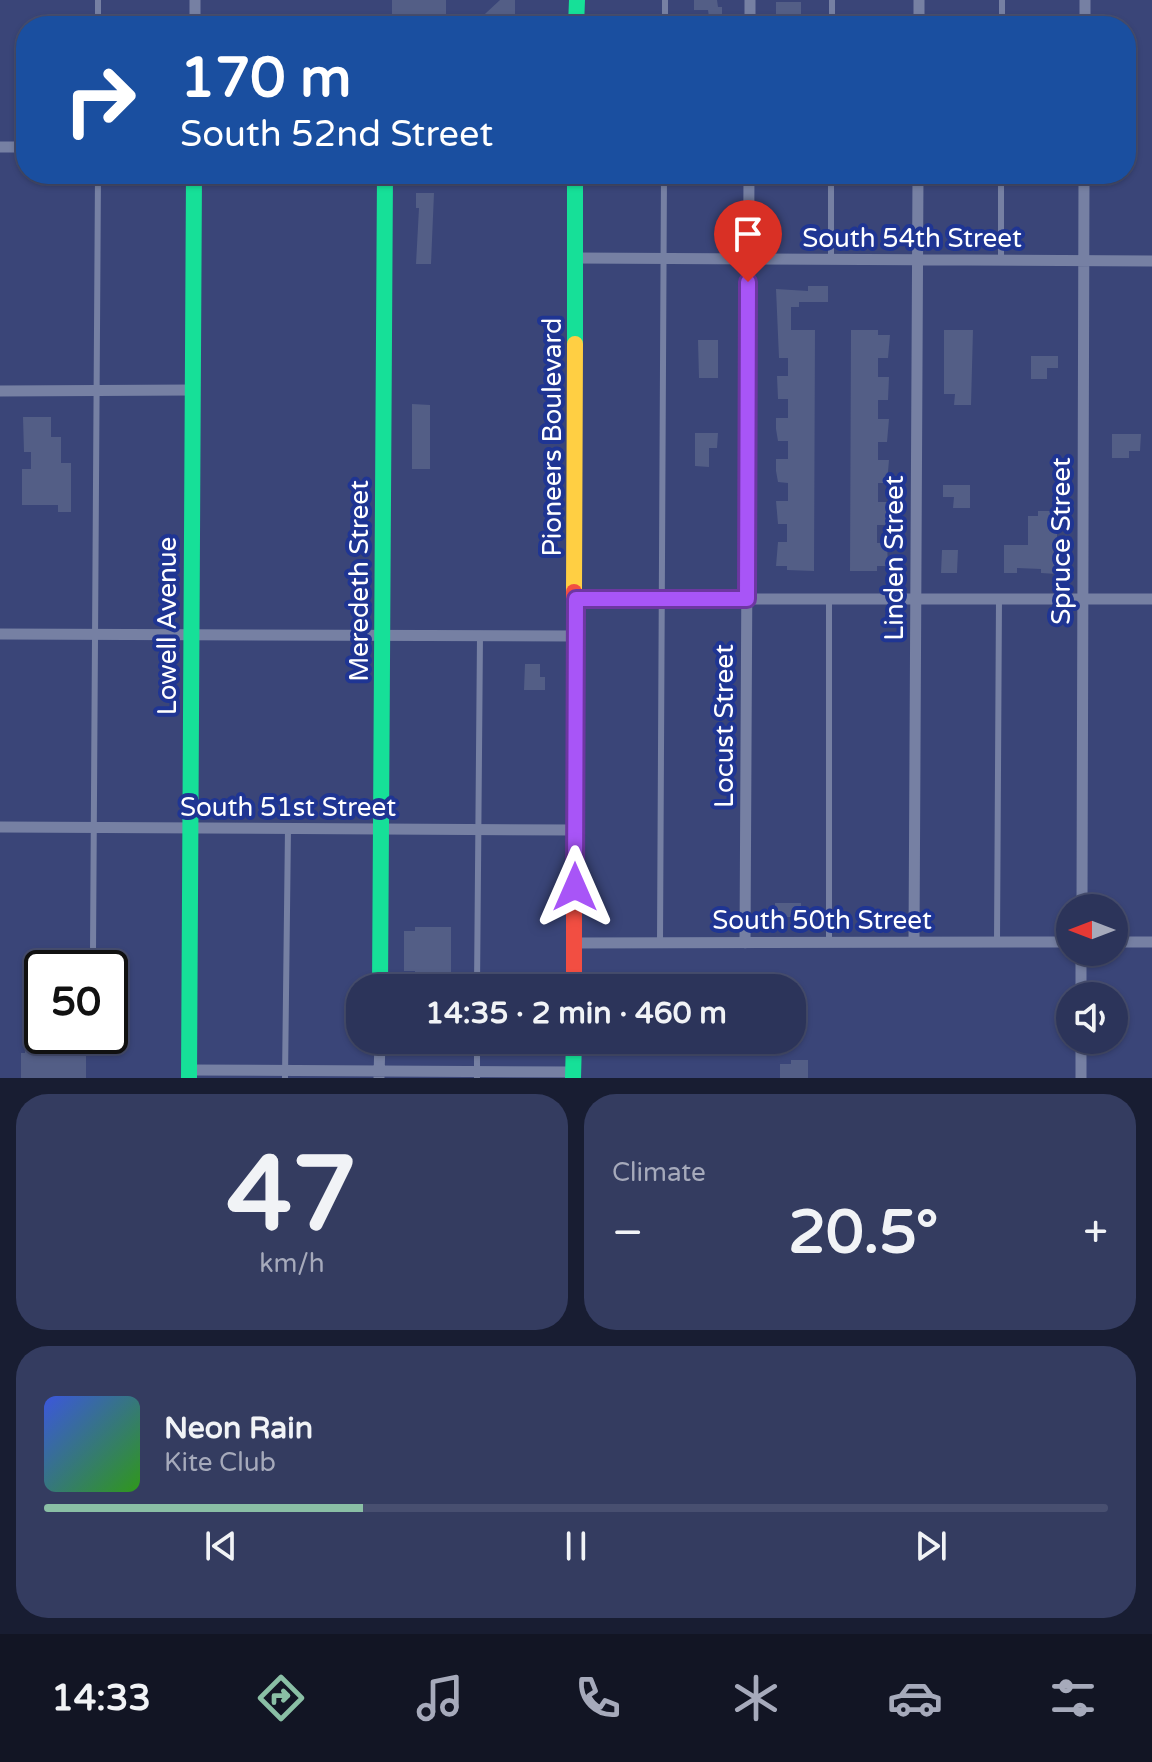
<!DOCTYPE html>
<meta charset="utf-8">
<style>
:root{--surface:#2c345a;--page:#343c60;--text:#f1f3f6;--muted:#a6aabb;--line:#484f70;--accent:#8abfa5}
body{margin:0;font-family:"Varela Round",sans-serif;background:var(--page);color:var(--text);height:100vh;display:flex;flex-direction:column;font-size:30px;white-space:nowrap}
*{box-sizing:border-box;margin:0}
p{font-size:26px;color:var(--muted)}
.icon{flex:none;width:44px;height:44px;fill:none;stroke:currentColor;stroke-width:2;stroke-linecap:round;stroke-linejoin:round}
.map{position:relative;height:1078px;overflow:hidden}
.drawer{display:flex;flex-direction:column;gap:16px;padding:16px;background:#181d32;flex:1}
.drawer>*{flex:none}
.hud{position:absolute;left:16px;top:16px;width:1120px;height:168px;border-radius:32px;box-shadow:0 2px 6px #0004,0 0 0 2px var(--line);background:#1a4fa0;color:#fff;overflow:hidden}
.needle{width:52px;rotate:270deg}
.tools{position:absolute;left:1056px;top:894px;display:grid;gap:16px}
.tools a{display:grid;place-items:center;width:72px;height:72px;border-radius:50%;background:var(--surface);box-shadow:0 2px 6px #0004,0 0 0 2px var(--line);font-size:40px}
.speed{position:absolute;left:24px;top:950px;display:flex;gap:16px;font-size:40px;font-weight:700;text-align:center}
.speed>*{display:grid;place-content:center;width:104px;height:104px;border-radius:50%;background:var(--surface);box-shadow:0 2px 6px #0004,0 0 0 2px var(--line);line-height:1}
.speed .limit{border:4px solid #111;border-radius:12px;background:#fff;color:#111}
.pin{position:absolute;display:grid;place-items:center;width:68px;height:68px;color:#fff;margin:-82px -34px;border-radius:50% 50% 50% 0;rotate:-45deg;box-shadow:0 0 8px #0007}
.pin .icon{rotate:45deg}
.me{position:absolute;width:88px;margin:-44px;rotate:0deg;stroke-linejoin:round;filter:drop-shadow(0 0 6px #0008)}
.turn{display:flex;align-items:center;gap:28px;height:168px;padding:0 32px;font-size:36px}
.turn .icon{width:104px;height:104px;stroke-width:2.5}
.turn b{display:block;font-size:56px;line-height:68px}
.big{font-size:60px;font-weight:700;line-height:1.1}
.drawer .widget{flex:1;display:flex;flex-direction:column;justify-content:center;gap:12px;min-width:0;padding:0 28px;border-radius:32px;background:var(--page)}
.drawer .dial{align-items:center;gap:0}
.dial b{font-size:104px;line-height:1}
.song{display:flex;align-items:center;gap:24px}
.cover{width:96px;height:96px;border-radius:12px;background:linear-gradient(135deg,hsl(230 70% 55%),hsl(110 70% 35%))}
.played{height:8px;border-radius:4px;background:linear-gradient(90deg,var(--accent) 30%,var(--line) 30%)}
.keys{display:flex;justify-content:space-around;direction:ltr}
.heat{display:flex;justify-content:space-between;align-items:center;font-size:44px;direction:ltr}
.drawer .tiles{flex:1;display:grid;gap:16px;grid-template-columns:1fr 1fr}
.widget:last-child{grid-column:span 2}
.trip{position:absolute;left:346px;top:974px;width:460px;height:80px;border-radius:32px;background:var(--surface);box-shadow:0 2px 6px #0004,0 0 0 2px var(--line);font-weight:700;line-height:80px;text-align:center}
.tab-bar{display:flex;height:128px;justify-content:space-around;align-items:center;background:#121524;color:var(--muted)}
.tab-bar .icon{width:56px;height:56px}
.tab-bar .selected{color:var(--accent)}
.tab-bar b{font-size:36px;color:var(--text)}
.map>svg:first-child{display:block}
</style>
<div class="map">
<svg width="1152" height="1078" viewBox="0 0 1152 1078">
<rect width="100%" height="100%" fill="#3a4578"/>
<path fill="#535e86" d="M392,0H446V26H392Z
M500,0H515V26H472Z
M694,0H717L718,7H722V17H709L708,10H694Z
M776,2H801V18H790V26H776Z
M416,193H434L431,264H416L419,208H416Z
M808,286H828V302H799V307H791V330H815L814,571L787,570V566H776L778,542H787V524H778L776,501H788V483L778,482L776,471V459H788V441H778L776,429V418H788V399H778L777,376H788V358H779L776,289L808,291Z
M851,330H878V335H890L888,358H878V377H889L888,400H878V419H889L887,442H878V460H889L887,483H878V502H889V514L887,525H877V543H887L888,566H877V571H850Z
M944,330H973L971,405H954L955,394H944Z
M698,340H718V378H699Z
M1031,356H1058V368H1047V379H1031Z
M412,404L430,405V469H412Z
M23,417H51V437H61V463H71V512H58V505H22V469H31V452H24Z
M695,433H718L717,448H709V467L695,466Z
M1112,434H1141L1140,451H1129V458H1112Z
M943,485H970V508H953L954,497H943Z
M1038,511H1057V574L1041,573V569L1017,568V573H1004V545H1028V516H1038Z
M942,550H958L957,573H941Z
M525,664H540V677H545V690H524Z
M775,903H801V917H775Z
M415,927H451V975H442V988H415V971H404V931H415Z
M25,1032H42V1036H49V1039H86V1078H21V1053H25Z
M791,1060H808V1078H780V1064H791Z"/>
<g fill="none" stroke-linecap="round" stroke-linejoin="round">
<path stroke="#7680a3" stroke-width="6" d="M665,0V26
M98,26V0
M832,26V0
M1002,26V0
M831,259V174
M1001,260V174
M829,942V599
M997,942L999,599
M660,943L664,174
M93,951L98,174
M477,988L480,636
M285,1078L288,828
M477,1078V1040"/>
<path stroke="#7680a3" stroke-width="11" d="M195,26V0
M750,26V0
M919,26V0
M1085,26V0
M0,147H26
M575,258L1152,261
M0,391L193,390
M576,599H1152
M0,634L576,636
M0,827L575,830
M1082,908L1084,174
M914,942L918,174
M1114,942H1152
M574,943L1070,942
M745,943L749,174
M1081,996V952
M189,1070L573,1072
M379,1077L380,1040
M1081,1078V1040"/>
<path stroke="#16e098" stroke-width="16" d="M576,26L577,0
M575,344V174
M380,988L385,174
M189,1078L194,174
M573,1078L574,1040"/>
<path stroke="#ffcf43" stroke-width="16" d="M574,592L575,344"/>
<path stroke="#f24e42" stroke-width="16" d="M574,988V592"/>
</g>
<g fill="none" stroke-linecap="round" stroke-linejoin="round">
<g stroke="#6d37a1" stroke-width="20">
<path id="route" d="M575,887L576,599H747L748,282"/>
</g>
<use href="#route" stroke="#a855f7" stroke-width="14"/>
</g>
<g text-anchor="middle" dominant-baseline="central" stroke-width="8" stroke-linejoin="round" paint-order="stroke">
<g font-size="26" fill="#fff" stroke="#1f3593">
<text x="912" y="238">South 54th Street</text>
<text transform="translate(552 437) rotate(-90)">Pioneers Boulevard</text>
<text transform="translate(1061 541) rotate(-90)">Spruce Street</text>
<text transform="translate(894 558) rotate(-90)">Linden Street</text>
<text transform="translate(359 581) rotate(-90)">Meredeth Street</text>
<text transform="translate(167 626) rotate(-90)">Lowell Avenue</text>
<text transform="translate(724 726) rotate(-90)">Locust Street</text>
<text x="288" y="807">South 51st Street</text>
<text x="822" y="920">South 50th Street</text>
</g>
</g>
</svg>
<div class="tools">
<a><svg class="needle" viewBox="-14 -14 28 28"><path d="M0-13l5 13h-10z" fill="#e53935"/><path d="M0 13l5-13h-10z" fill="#a6aabb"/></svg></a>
<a><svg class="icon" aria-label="sound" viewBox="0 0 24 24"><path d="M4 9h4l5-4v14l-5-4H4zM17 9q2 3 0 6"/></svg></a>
</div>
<div class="speed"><div class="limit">50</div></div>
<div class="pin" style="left:748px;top:282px;background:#d93025"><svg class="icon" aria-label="arrive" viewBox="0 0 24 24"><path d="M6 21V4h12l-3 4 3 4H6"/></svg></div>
<svg class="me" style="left:575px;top:887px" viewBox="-20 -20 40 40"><path d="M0-17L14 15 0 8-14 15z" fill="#a855f7" stroke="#fff" stroke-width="4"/></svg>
<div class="trip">14:35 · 2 min · 460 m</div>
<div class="hud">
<div class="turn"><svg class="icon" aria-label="right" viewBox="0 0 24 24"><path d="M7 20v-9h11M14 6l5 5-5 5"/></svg><div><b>170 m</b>South 52nd Street</div></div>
</div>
</div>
<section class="drawer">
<div class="tiles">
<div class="widget dial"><b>47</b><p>km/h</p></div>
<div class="widget"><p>Climate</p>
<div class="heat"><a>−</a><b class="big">20.5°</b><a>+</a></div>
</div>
<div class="widget">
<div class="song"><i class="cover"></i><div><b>Neon Rain</b><p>Kite Club</p></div></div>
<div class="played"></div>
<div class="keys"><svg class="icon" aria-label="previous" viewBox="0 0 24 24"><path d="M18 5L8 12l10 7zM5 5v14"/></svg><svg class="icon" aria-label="pause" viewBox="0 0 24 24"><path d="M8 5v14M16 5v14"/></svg><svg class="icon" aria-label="next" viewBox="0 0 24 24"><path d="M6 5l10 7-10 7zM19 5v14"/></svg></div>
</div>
</div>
</section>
<nav class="tab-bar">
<b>14:33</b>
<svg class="icon selected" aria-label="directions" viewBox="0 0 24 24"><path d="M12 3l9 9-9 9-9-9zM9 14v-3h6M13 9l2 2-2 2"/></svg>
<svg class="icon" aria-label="music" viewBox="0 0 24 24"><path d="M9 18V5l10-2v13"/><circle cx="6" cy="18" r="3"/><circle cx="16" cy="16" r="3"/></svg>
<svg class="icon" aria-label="phone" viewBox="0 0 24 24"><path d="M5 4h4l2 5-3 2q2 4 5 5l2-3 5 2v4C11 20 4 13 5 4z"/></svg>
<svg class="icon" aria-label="climate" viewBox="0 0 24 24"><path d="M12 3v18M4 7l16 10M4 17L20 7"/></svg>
<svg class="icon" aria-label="car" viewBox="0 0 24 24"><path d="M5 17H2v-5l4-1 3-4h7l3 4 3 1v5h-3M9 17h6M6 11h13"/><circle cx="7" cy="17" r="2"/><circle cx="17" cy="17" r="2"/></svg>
<svg class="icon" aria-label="filters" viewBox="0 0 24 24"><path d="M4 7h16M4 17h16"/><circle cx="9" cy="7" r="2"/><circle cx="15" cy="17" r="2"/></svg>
</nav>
